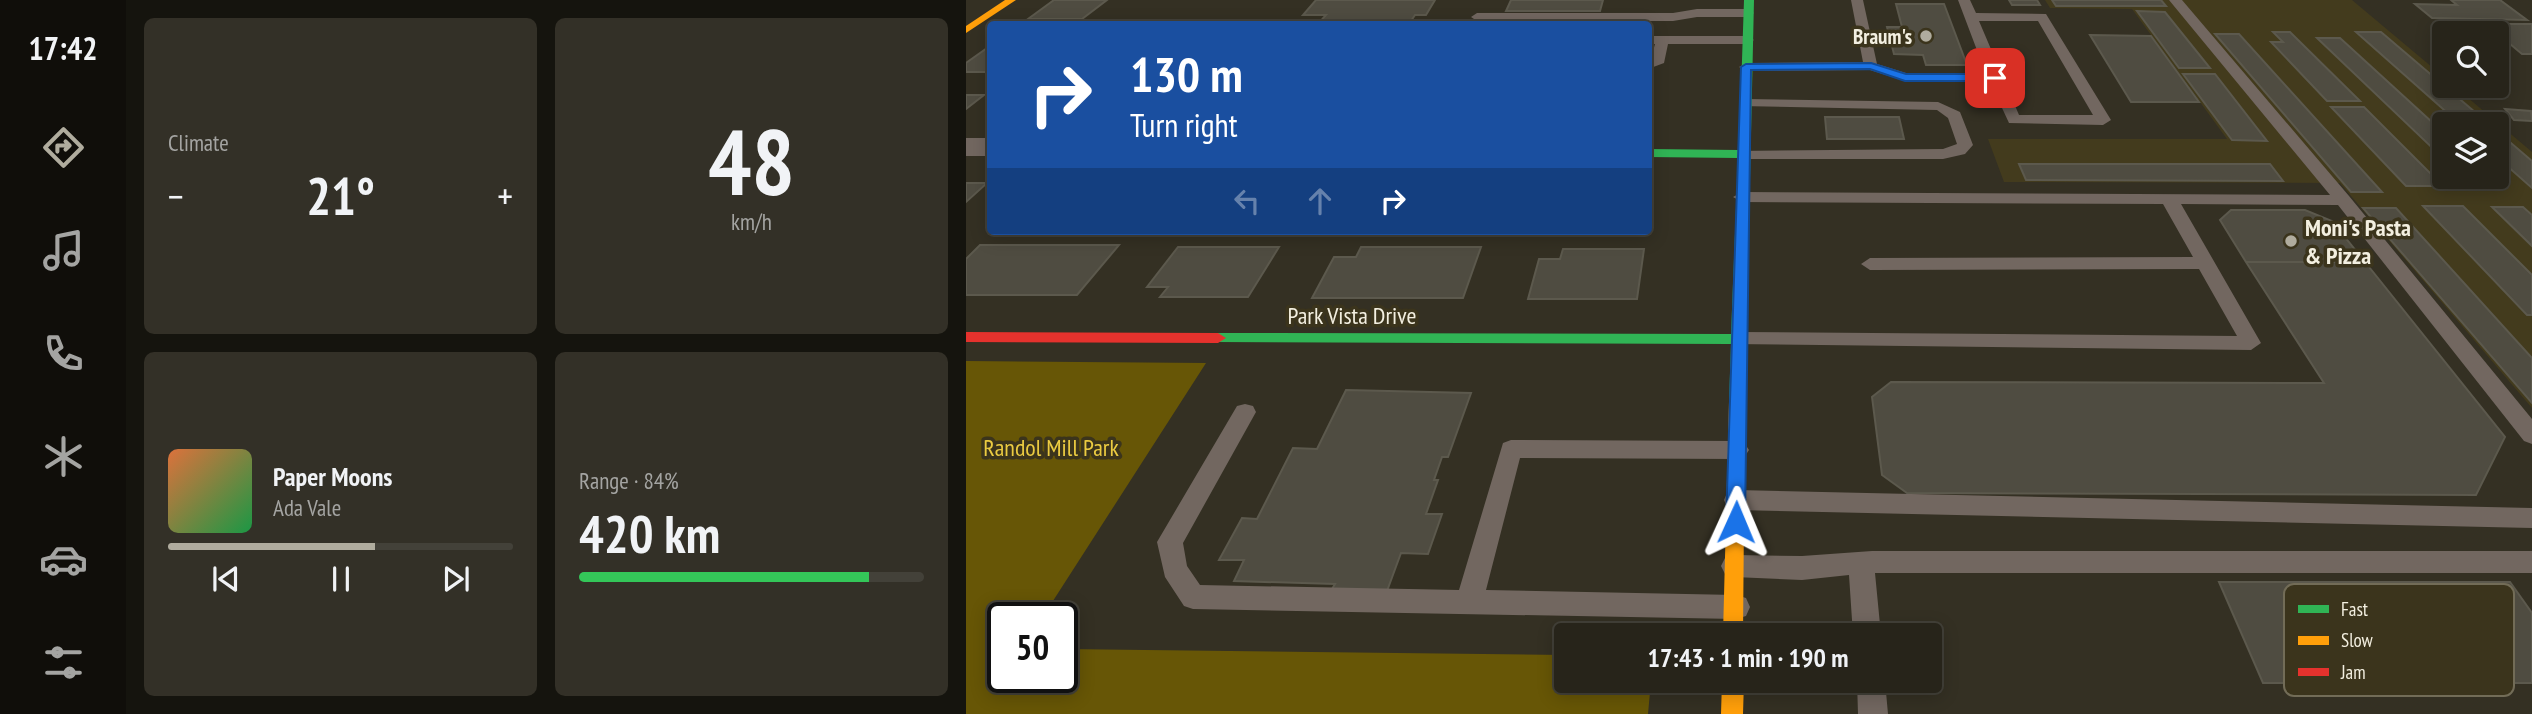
<!DOCTYPE html>
<meta charset="utf-8">
<style>
:root{--surface:#27241a;--page:#333027;--text:#f1f3f6;--muted:#a4a4a2;--line:#434139;--accent:#b0ac9e}
body{margin:0;font-family:"PT Sans Narrow",sans-serif;background:var(--page);color:var(--text);height:100vh;display:flex;flex-direction:column;font-size:26px;white-space:nowrap}
*{box-sizing:border-box;margin:0}
p{font-size:23px;color:var(--muted)}
.icon{flex:none;width:38px;height:38px;fill:none;stroke:currentColor;stroke-width:2;stroke-linecap:round;stroke-linejoin:round}
.map{position:relative;flex:1;overflow:hidden}
.details{display:flex;flex-direction:column;gap:18px;padding:18px;background:#15140e;width:840px}
.details>*{flex:none}
.banner{position:absolute;left:21px;top:21px;width:665px;height:214px;border-radius:7px;box-shadow:0 4px 18px #0003,0 0 0 2px var(--line);background:#1a4fa0;color:#fff;overflow:hidden}
.controls{position:absolute;left:1466px;top:21px;display:grid;gap:14px}
.controls a{display:grid;place-items:center;width:77px;height:77px;border-radius:7px;background:var(--surface);box-shadow:0 4px 18px #0003,0 0 0 2px var(--line);font-size:35px}
.speed{position:absolute;left:21px;top:602px;display:flex;gap:14px;font-size:35px;font-weight:700;text-align:center}
.speed>*{display:grid;place-content:center;width:91px;height:91px;border-radius:50%;background:var(--surface);box-shadow:0 4px 18px #0003,0 0 0 2px var(--line);line-height:1}
.speed .limit{border:4px solid #111;border-radius:10px;background:#fff;color:#111}
.pin{position:absolute;display:grid;place-items:center;width:60px;height:60px;color:#fff;margin:-30px;border-radius:14px;box-shadow:0 4px 10px #0006}
.me{position:absolute;width:77px;margin:-38px;rotate:1deg;stroke-linejoin:round;filter:drop-shadow(0 0 5px #0008)}
.turn{display:flex;align-items:center;gap:24px;height:147px;padding:0 28px;font-size:32px}
.turn .icon{width:91px;height:91px;stroke-width:2.5}
.turn b{display:block;font-size:49px;line-height:60px}
.lanes{display:flex;align-items:center;height:66px;padding:0 28px;background:#0003;justify-content:center;gap:35px;direction:ltr}
.lanes .off{opacity:.35}
.big{font-size:52px;font-weight:800;line-height:1.1}
.details .tile{flex:1;display:flex;flex-direction:column;justify-content:center;gap:10px;min-width:0;padding:0 24px;border-radius:10px;background:var(--page)}
.details .dial{align-items:center;gap:0}
.dial b{font-size:91px;line-height:1}
.song{display:flex;align-items:center;gap:21px}
.cover{width:84px;height:84px;border-radius:10px;background:linear-gradient(135deg,hsl(20 70% 55%),hsl(140 70% 35%))}
.played{height:7px;border-radius:4px;background:linear-gradient(90deg,var(--accent) 60%,var(--line) 60%)}
.keys{display:flex;justify-content:space-around;direction:ltr}
.heat{display:flex;justify-content:space-between;align-items:center;font-size:38px;direction:ltr}
.charge{height:10px;border-radius:5px;background:linear-gradient(90deg,#34c759 84%,var(--line) 0)}
.details .tiles{flex:1;display:grid;gap:18px;grid-template-columns:repeat(2,1fr)}
.trip{position:absolute;left:588px;top:623px;width:388px;height:70px;border-radius:7px;background:var(--surface);box-shadow:0 4px 18px #0003,0 0 0 2px var(--line);font-weight:800;line-height:70px;text-align:center}
main{display:flex;flex:1;min-height:0}
.tab-bar{display:flex;flex-direction:column;width:126px;justify-content:space-around;align-items:center;background:#100e0a;color:var(--muted)}
.tab-bar .icon{width:49px;height:49px}
.tab-bar .selected{color:var(--accent)}
.tab-bar b{font-size:32px;color:var(--text)}
.map>svg:first-child{display:block}
</style>
<main>
<nav class="tab-bar">
<b>17:42</b>
<svg class="icon selected" aria-label="directions" viewBox="0 0 24 24"><path d="M12 3l9 9-9 9-9-9zM9 14v-3h6M13 9l2 2-2 2"/></svg>
<svg class="icon" aria-label="music" viewBox="0 0 24 24"><path d="M9 18V5l10-2v13"/><circle cx="6" cy="18" r="3"/><circle cx="16" cy="16" r="3"/></svg>
<svg class="icon" aria-label="phone" viewBox="0 0 24 24"><path d="M5 4h4l2 5-3 2q2 4 5 5l2-3 5 2v4C11 20 4 13 5 4z"/></svg>
<svg class="icon" aria-label="climate" viewBox="0 0 24 24"><path d="M12 3v18M4 7l16 10M4 17L20 7"/></svg>
<svg class="icon" aria-label="car" viewBox="0 0 24 24"><path d="M5 17H2v-5l4-1 3-4h7l3 4 3 1v5h-3M9 17h6M6 11h13"/><circle cx="7" cy="17" r="2"/><circle cx="17" cy="17" r="2"/></svg>
<svg class="icon" aria-label="filters" viewBox="0 0 24 24"><path d="M4 7h16M4 17h16"/><circle cx="9" cy="7" r="2"/><circle cx="15" cy="17" r="2"/></svg>
</nav>
<section class="details">
<div class="tiles">
<div class="tile"><p>Climate</p>
<div class="heat"><a>−</a><b class="big">21°</b><a>+</a></div>
</div>
<div class="tile dial"><b>48</b><p>km/h</p></div>
<div class="tile">
<div class="song"><i class="cover"></i><div><b>Paper Moons</b><p>Ada Vale</p></div></div>
<div class="played"></div>
<div class="keys"><svg class="icon" aria-label="previous" viewBox="0 0 24 24"><path d="M18 5L8 12l10 7zM5 5v14"/></svg><svg class="icon" aria-label="pause" viewBox="0 0 24 24"><path d="M8 5v14M16 5v14"/></svg><svg class="icon" aria-label="next" viewBox="0 0 24 24"><path d="M6 5l10 7-10 7zM19 5v14"/></svg></div>
</div>
<div class="tile"><p>Range · 84%</p><b class="big">420 km</b><div class="charge"></div></div>
</div>
</section>
<div class="map">
<svg width="1566" height="714" viewBox="0 0 1566 714">
<rect width="100%" height="100%" fill="#343023"/>
<path fill="#433b1d" fill-rule="evenodd" d="M1079,0H1386L1479,78V86H1488L1566,152V408L1374,183L1038,182L1022,139H1261L1166,9L1084,8ZM1479,124H1531V177H1479Z"/>
<path fill="#675606" d="M0,361L240,363L76,618H37V677H96V649L600,655V681H685L682,714H0Z"/>
<path fill="#4f4c41" stroke="#5c594d" stroke-width="2" d="M88,0H141L116,19H62Z
M350,0H469L460,15H449L443,24H352L360,15H337Z
M545,0H637L634,11H540Z
M1043,0H1071L1074,5H1046Z
M1086,0H1195L1200,6H1090Z
M1485,0H1534L1561,20L1466,18L1449,4L1491,5Z
M930,4H978L1001,65H960L957,55L928,54L921,27H936Z
M1171,11L1199,12L1244,68H1213Z
M1513,24H1566V54H1556L1531,33Z
M1307,32H1324L1394,101H1361L1305,42H1317Z
M1390,32H1415L1523,124H1494Z
M1249,34H1273L1416,192H1385Z
M1124,35L1185,36L1233,102H1165Z
M1351,38H1374L1479,134V160Z
M24,46V72H0V63Z
M1217,74H1249L1301,141L1266,140Z
M0,95H18L0,109Z
M1365,107H1398L1477,186H1440Z
M1539,109L1565,111L1566,121L1548,120Z
M859,117H933L938,139H861Z
M1531,131L1566,161V188L1531,157Z
M1053,164H1304L1317,181L1060,180Z
M1496,177H1526L1536,186H1506Z
M0,183H21L0,202Z
M1457,206H1497L1566,275V315H1561Z
M1526,207H1557L1566,215V246Z
M1397,208H1430L1566,358V403Z
M1265,210H1339L1366,221L1399,262H1280L1254,220Z
M14,245H153L111,295H0V259Z
M212,247H313L282,297H194L202,287H181Z
M395,247H515L497,298H346L368,257H390Z
M597,249H678L671,299H562L573,259H594Z
M1280,262H1399L1539,437L1510,495L941,493L916,475L906,397L925,382L1358,383Z
M380,390L505,393L482,457H476L468,480H472L460,514H476L462,554L435,553L421,591L366,589L369,584L268,581L278,560H253L276,518L291,519L327,448L351,449Z
M1253,582H1544L1566,613V683H1297Z"/>
<g fill="none" stroke-linecap="round" stroke-linejoin="round">
<path fill="#726760" fill-rule="evenodd" d="M885,0H897L911,64L940,73L1020,74L992,0H1004L1010,13L1080,14L1145,120L1137,125L1043,123L1024,82L939,81L904,70L780,71L773,67L780,63L897,62ZM1013,21H1072L1127,115H1053Z
M1203,0H1216L1383,196L1566,419V444L1558,441L1372,205L1215,204L1295,343L1285,350L765,344L762,339L772,332L1271,336L1233,269L904,270L895,264L904,258L1227,257L1197,204L776,202L767,197L776,192L1364,195Z
M731,9H782L788,13L782,17H731L707,21H511L505,17L511,13H707Z
M682,36H781L788,40L781,44H702L698,63L682,69L689,44H682Z
M779,99L972,102L994,112L1007,145L999,154L977,159H777L769,154L771,151L977,149L991,144L982,118L971,110L774,106V100Z
M279,404L287,406L290,412L217,543L221,566L234,585L493,590L537,443L545,440L771,441L779,444L783,450L779,456L771,459L554,458L520,590L770,595L780,598L784,607L780,616L770,619L227,609L218,606L199,577L191,542L271,406Z
M770,490L1566,508V528L770,510L761,507L758,500L761,493Z
M906,551H1566V573H909L915,635H887L883,575L836,580L768,577L759,574L755,566L759,558L768,555L836,556Z
M891,681H919L922,714H892Z"/>
<path fill="#726760" fill-rule="evenodd" d="M0,138H24V156H0Z"/>
<path fill="#30b455" fill-rule="evenodd" d="M778,0H788L779,402L777,406H765L763,402L765,344L247,342L244,338L252,333L765,334L772,158L682,157V149L773,150Z"/>
<path fill="#ff9f0a" fill-rule="evenodd" d="M39,0H50L0,33V26Z
M771,396L777,398L779,402L777,635H757L763,402L765,398Z
M756,681H778L777,714H755Z"/>
<path fill="#e5322d" fill-rule="evenodd" d="M0,332L252,333L260,338L252,343L0,342Z"/>
</g>
<path fill="#1a73e8" stroke="#114b97" stroke-width="2" d="M905,63L940,74H1029L1035,78L1029,81H939L904,69L785,70L779,522L776,528H763L760,522L775,67L780,64Z"/>
<g fill="#b0ac9e" stroke="#3b341c" stroke-width="2.5">
<circle cx="960" cy="36" r="7"/>
<circle cx="1325" cy="241" r="7"/>
</g>
<g text-anchor="middle" dominant-baseline="central" stroke-width="7" stroke-linejoin="round" paint-order="stroke">
<g font-size="21" font-weight="bold" fill="#f3efe0" stroke="#3b341c" text-anchor="end">
<text x="946" y="36">Braum's</text>
</g>
<g font-size="24" font-weight="bold" fill="#f3efe0" stroke="#3b341c" text-anchor="start">
<text x="1339" y="227">Moni's Pasta<tspan x="1339" dy="28">&amp; Pizza</tspan></text>
</g>
<g font-size="24" fill="#f3efe0" stroke="#3b341c">
<text x="386" y="315">Park Vista Drive</text>
</g>
<g font-size="24" fill="#ebcb41" stroke="#3b341c">
<text x="85" y="447">Randol Mill Park</text>
</g>
</g>
<rect x="1318" y="584" width="230" height="112" rx="10" fill="#3b341c" stroke="#726c57" stroke-width="2"/>
<rect x="1332" y="605" width="31" height="8" fill="#30b455"/>
<rect x="1332" y="636" width="31" height="9" fill="#ff9f0a"/>
<rect x="1332" y="668" width="31" height="8" fill="#e5322d"/>
<g font-size="19" fill="#f3efe0">
<text x="1375" y="616">Fast</text>
<text x="1375" y="647">Slow</text>
<text x="1375" y="679">Jam</text>
</g>
</svg>
<div class="controls">
<a><svg class="icon" aria-label="search" viewBox="0 0 24 24"><circle cx="10" cy="10" r="6"/><path d="M15 15l6 6"/></svg></a>
<a><svg class="icon" aria-label="layers" viewBox="0 0 24 24"><path d="M12 4l9 5-9 5-9-5zM3 14l9 5 9-5"/></svg></a>
</div>
<div class="speed"><div class="limit">50</div></div>
<div class="pin" style="left:1029px;top:78px;background:#d93025"><svg class="icon" aria-label="arrive" viewBox="0 0 24 24"><path d="M6 21V4h12l-3 4 3 4H6"/></svg></div>
<svg class="me" style="left:770px;top:522px" viewBox="-20 -20 40 40"><path d="M0-17L14 15 0 8-14 15z" fill="#1a73e8" stroke="#fff" stroke-width="4"/></svg>
<div class="trip">17:43 · 1 min · 190 m</div>
<div class="banner">
<div class="turn"><svg class="icon" aria-label="right" viewBox="0 0 24 24"><path d="M7 20v-9h11M14 6l5 5-5 5"/></svg><div><b>130 m</b>Turn right</div></div>
<div class="lanes"><svg class="icon off" aria-label="left" viewBox="0 0 24 24"><path d="M17 20v-9H6M10 6l-5 5 5 5"/></svg><svg class="icon off" aria-label="ahead" viewBox="0 0 24 24"><path d="M12 20V5M6 11l6-6 6 6"/></svg><svg class="icon" aria-label="right" viewBox="0 0 24 24"><path d="M7 20v-9h11M14 6l5 5-5 5"/></svg></div>
</div>
</div>
</main>
